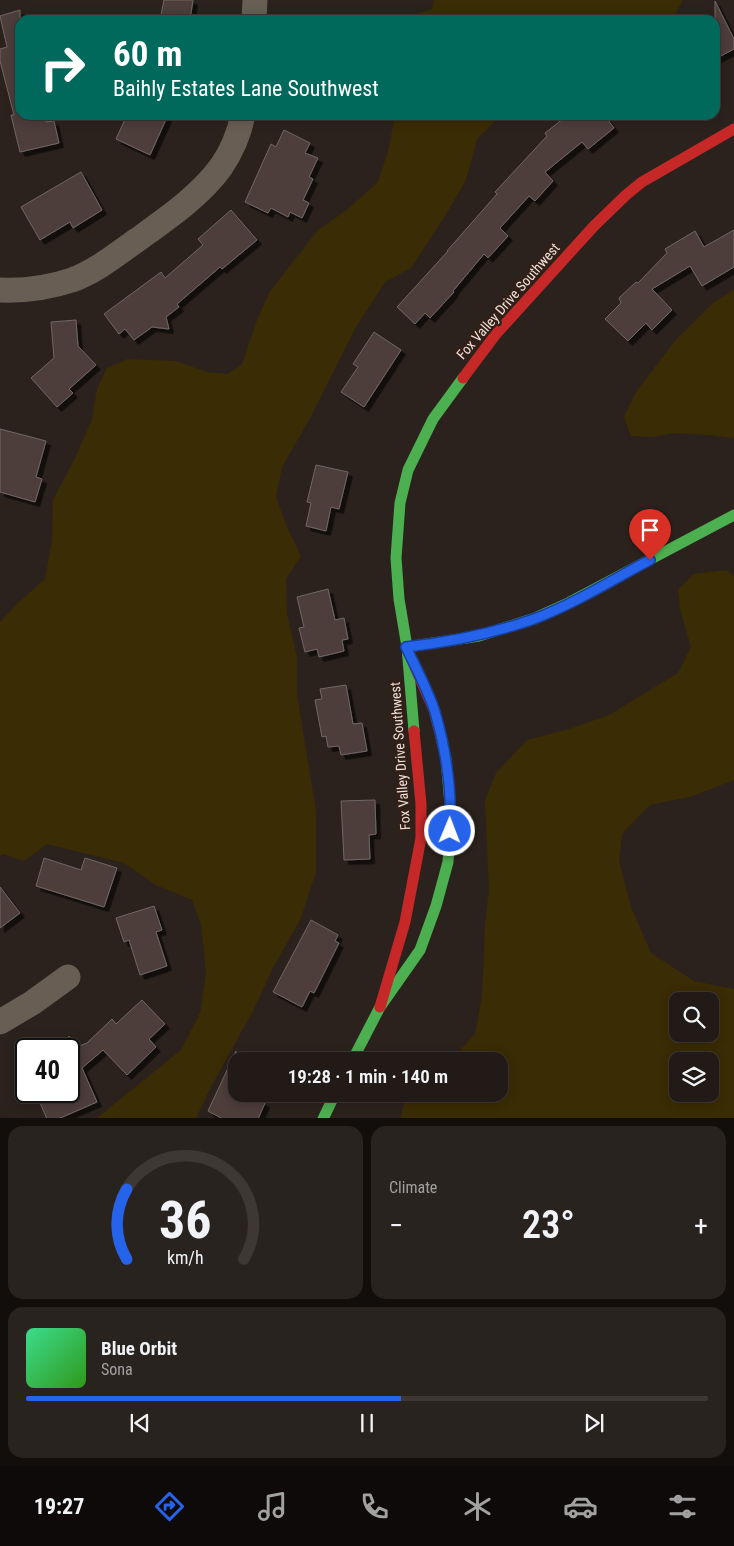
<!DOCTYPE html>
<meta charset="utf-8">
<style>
:root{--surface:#211a16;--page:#29231f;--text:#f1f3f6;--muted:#a2a1a1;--line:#3e3835;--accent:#2563eb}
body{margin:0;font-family:"Roboto Condensed",sans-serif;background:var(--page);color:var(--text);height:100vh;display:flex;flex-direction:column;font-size:19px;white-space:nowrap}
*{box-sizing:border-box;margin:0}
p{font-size:16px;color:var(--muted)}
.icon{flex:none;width:28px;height:28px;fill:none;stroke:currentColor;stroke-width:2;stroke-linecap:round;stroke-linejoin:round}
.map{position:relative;height:1118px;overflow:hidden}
.details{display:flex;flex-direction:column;gap:8px;padding:8px;background:#120e0c;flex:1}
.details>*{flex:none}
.banner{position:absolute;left:15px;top:15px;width:705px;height:105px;border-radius:15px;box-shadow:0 2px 12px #0003,0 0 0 1px var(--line);background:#00695c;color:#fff;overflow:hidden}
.buttons{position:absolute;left:669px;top:992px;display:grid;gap:10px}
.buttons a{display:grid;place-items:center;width:50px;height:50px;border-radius:10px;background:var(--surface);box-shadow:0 2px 12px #0003,0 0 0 1px var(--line);font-size:25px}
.speed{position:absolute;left:15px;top:1038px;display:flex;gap:10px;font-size:25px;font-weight:700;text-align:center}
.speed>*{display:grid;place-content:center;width:65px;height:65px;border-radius:50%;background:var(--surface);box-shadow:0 2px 12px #0003,0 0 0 1px var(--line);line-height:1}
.speed .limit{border:2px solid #111;border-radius:8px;background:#fff;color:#111}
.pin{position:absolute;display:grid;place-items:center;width:42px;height:42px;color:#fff;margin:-51px -21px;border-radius:50% 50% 50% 0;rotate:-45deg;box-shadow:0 0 5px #0007}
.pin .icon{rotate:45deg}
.me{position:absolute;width:55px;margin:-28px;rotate:1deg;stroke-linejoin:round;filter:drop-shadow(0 0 4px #0008)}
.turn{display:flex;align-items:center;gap:18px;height:105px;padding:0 15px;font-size:22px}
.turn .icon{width:65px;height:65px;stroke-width:2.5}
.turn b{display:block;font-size:35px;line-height:42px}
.big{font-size:38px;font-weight:600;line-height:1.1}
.details .tile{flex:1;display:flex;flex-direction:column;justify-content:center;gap:8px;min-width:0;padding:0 18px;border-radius:15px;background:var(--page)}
.details .dial{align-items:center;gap:0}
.dial svg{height:130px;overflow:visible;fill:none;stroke:var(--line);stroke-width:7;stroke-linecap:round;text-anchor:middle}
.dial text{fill:var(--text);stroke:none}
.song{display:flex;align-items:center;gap:15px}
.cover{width:60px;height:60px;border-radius:8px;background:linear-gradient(135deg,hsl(150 70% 55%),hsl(110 70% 35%))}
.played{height:5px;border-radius:2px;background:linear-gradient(90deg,var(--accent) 55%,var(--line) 55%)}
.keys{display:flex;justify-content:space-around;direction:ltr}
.heat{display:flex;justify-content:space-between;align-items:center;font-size:28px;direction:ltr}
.details .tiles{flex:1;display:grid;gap:8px;grid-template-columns:1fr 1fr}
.tile:last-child{grid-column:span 2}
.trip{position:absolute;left:228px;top:1052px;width:280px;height:50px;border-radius:15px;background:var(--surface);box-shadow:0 2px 12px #0003,0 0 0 1px var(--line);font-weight:600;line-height:50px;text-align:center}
.menu{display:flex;height:80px;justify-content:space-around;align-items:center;background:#0d0a09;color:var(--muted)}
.menu .icon{width:35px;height:35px}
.menu .current{color:var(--accent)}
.menu b{font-size:22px;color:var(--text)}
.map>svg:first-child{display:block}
</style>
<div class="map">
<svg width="734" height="1119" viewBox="0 0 734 1119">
<defs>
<filter id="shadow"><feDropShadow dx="4.5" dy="4.5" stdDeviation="0" flood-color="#0009"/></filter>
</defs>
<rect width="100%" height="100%" fill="#2c221d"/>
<path fill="#3a2c04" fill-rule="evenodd" d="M434,0H683L672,20H404L409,16L432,9Z
M395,115H529L495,121L477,139L466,180L445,216L411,268L385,282L356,327L309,420L282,467L276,497L286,525L301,556L286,579L287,614L297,657V695L316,811V872L301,918L273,968L253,1011L211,1087L196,1118H97L181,1050L200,1013L206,973L201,925L192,900L156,885L124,863L47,844L24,861L3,854L0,856V622L18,603L45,579L52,540L53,500L75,458L92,419L97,389L107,368L127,359L176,361L207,372L228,374L242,364L257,320L269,293L289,267L317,231L348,209L378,182L389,148Z
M734,290V438L708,435L676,433L653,437L631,436L624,417L636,392L674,342L714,302Z
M726,570L734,576V780L693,796L650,805L622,834L619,861L631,907L651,953L694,981L734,989V1118H401L403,1107L408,1094H499V1061H450L475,1034L482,996L485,926L489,888L485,800L496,773L527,740L569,729L609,715L678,673L691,647L680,609L678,590L694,574ZM678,1001H710V1034H678ZM678,1061H710V1094H678Z"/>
<path fill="#4d3e3b" stroke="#706764" filter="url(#shadow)" d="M164,0H193L190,20H160Z
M715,1L734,39V49L715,59Z
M20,10V115H45L46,122L54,121L59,143L20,152L11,115H14L0,61V49L7,47L0,16Z
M127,115H168L150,155L116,139Z
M568,115H604L614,128L588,149L582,142L545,172L553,181L535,201L529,196L500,228L508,236L488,258L484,254L453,291L454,292L430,318L425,313L415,324L397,307L448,251H447L497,194L495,192L547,136L545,133Z
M284,130L310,143L305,153L318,158L309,177L313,179L303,200L309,203L302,218L290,212L288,217L271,208L268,213L245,202L271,144L276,147Z
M81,172L102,210L73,228L70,222L40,240L21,207Z
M231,210L257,240L222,269L220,267L177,304L179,307L166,317L169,329L152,327L134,340L125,329L119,334L104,314L161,272L165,278L203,245L198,239Z
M734,230V267L702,286L690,266L652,289L672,310L652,330L646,323L628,341L605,319L621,303L619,298L636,282L638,283L667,253L665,249L695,231L704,247Z
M76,320L78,346L96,365L69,389L73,393L57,407L31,378L54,358L51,322Z
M374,332L401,350L364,407L341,392L358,367L353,364Z
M0,429L46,441L36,477L42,479L35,502L0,492Z
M316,465L348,472L339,509L331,507L326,531L306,526L311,503L307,502Z
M328,589L335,620L344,618L348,639L342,640L344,651L319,657L317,649L305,652L299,628L304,627L297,597Z
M346,685L353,724L362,723L367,751L341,755L339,746L328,747L326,736L322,737L315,700L322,699L320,689Z
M375,800L376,834L369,835L370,859L344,860L341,801Z
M44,858L81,870L85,858L117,868L104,907L36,886Z
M0,887L20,913L0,928Z
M154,906L162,930L156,932L167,966L140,975L129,940L124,942L116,918Z
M311,920L338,935L335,941L339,943L314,993L310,991L302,1007L273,992Z
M142,1000L165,1024L149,1039L156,1047L127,1075L103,1050L82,1068L97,1102L58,1119H47L35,1091H69V1036L74,1048L87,1043L112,1019L116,1024Z
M236,1051V1094H244L265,1103L258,1119H223L208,1111Z"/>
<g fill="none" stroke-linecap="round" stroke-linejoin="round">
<path stroke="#695e54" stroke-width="25" d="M254,20L255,0
M0,290C25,291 48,288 72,280C96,271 116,255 137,240C166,219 199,197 221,167C232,151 239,134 243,115
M0,1022L32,1003L68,977"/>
<path stroke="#4caf50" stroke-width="11" d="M407,647L479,636L535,618L566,604L734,515
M414,731L407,647L399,599L396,558L400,503L408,470L433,419L463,378
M352,1061L380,1007L420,950L436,906L448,862L451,815L446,759L441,737
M323,1119L335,1094"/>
<path stroke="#c62828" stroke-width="11" d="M463,378L496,334L594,226L626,195L642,182L734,129
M415,667L434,710L441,737
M380,1007L405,922L421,838V804L414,731"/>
</g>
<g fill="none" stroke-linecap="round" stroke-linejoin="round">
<g stroke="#184099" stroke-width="12">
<path id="route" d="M450,831C452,791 446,750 435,712C428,690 416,668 406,647C450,642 492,634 534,619C574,604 612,580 650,560"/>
</g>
<use href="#route" stroke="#2563eb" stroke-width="9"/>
</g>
<g text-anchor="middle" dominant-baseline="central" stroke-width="5" stroke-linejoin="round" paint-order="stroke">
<g font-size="14" fill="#eee1db" stroke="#322017">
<text transform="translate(508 301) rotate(-49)">Fox Valley Drive Southwest</text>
<text transform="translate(400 756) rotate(-94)">Fox Valley Drive Southwest</text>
</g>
</g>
</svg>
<div class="buttons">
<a><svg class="icon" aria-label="search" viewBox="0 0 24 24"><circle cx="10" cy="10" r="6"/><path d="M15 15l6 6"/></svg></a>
<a><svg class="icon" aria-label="layers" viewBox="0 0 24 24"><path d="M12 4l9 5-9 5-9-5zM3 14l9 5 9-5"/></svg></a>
</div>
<div class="speed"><div class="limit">40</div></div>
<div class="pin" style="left:650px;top:560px;background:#d93025"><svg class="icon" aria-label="arrive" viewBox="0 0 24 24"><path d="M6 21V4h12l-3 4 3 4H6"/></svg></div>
<svg class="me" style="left:450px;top:831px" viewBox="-20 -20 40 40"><circle r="17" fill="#2563eb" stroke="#fff" stroke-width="3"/><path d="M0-11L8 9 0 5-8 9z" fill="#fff"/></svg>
<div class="trip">19:28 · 1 min · 140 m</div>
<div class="banner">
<div class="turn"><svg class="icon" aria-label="right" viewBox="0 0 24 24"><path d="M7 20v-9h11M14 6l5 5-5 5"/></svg><div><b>60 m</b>Baihly Estates Lane Southwest</div></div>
</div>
</div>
<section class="details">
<div class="tiles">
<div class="tile dial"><svg viewBox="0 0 100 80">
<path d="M14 69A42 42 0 1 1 86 69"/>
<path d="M14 69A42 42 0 0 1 14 26" stroke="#2563eb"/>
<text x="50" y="56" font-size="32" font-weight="700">36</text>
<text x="50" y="72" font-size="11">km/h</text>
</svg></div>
<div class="tile"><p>Climate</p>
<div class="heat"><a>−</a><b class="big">23°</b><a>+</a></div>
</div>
<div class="tile">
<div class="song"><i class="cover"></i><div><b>Blue Orbit</b><p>Sona</p></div></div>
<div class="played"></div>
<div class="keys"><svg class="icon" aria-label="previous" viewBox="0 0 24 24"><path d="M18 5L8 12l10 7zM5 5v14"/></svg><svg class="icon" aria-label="pause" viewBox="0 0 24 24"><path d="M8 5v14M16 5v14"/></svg><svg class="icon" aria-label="next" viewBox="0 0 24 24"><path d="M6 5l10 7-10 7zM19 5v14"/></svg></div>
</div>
</div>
</section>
<nav class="menu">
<b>19:27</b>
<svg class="icon current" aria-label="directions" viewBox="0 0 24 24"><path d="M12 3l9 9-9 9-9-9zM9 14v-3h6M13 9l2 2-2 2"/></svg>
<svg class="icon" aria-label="music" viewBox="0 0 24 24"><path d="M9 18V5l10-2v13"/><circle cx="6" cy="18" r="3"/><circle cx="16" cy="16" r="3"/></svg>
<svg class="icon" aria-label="phone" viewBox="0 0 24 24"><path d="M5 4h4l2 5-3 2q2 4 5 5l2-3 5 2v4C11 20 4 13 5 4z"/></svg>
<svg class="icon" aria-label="climate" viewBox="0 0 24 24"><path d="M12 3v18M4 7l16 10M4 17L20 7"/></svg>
<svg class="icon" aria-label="car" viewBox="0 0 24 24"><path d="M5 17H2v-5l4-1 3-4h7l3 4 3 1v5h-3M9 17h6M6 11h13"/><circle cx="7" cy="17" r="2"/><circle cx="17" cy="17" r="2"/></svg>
<svg class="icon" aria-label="filters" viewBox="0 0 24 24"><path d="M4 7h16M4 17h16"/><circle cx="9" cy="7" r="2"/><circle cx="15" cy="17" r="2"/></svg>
</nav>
